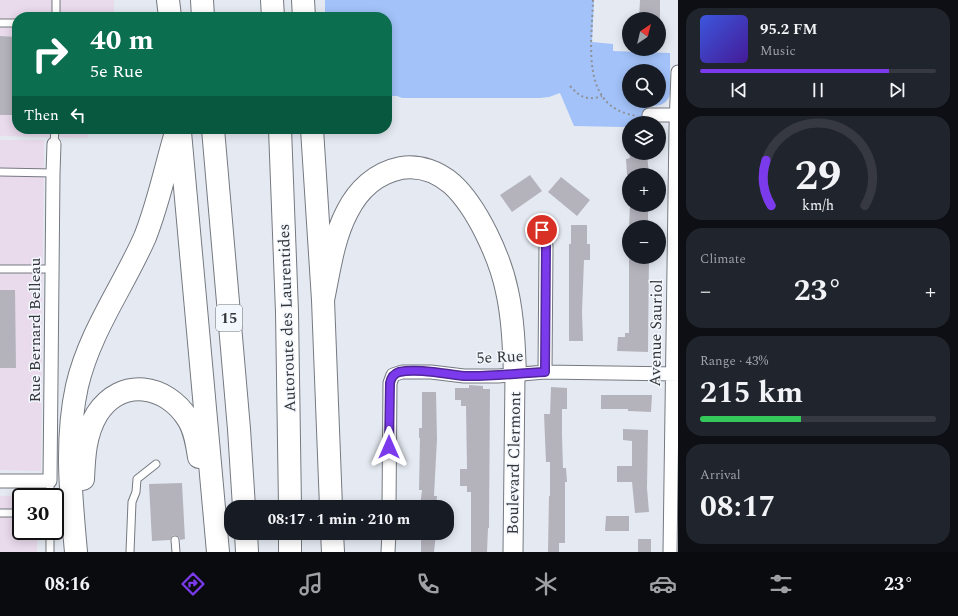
<!DOCTYPE html>
<meta charset="utf-8">
<style>
:root{--surface:#171b24;--page:#20242c;--text:#f1f3f6;--muted:#9ea1a6;--line:#363941;--accent:#7c3aed}
body{margin:0;font-family:Spectral,serif;background:var(--page);color:var(--text);height:100vh;display:flex;flex-direction:column;font-size:15px;white-space:nowrap}
*{box-sizing:border-box;margin:0}
p{font-size:13px;color:var(--muted)}
.icon{flex:none;width:22px;height:22px;fill:none;stroke:currentColor;stroke-width:2;stroke-linecap:round;stroke-linejoin:round}
.map{position:relative;flex:1;overflow:hidden}
.panel{display:flex;flex-direction:column;gap:8px;padding:8px;background:#0d0f14;width:280px}
.panel>*{flex:none}
.banner{position:absolute;left:12px;top:12px;width:380px;height:122px;border-radius:16px;box-shadow:0 2px 10px #0003;background:#0b6e4f;color:#fff;overflow:hidden}
.needle{width:26px;rotate:35deg}
.fabs{position:absolute;left:622px;top:12px;display:grid;gap:8px}
.fabs a{display:grid;place-items:center;width:44px;height:44px;border-radius:50%;background:var(--surface);box-shadow:0 2px 10px #0003;font-size:20px}
.speed{position:absolute;left:12px;top:488px;display:flex;gap:8px;font-size:20px;font-weight:700;text-align:center}
.speed>*{display:grid;place-content:center;width:52px;height:52px;border-radius:50%;background:var(--surface);box-shadow:0 2px 10px #0003;line-height:1}
.speed .limit{border:2px solid #111;border-radius:6px;background:#fff;color:#111}
.pin{position:absolute;display:grid;place-items:center;width:34px;height:34px;color:#fff;margin:-17px;border:2px solid #fff;border-radius:50%;box-shadow:0 1px 4px #0007}
.me{position:absolute;width:44px;margin:-22px;rotate:0deg;stroke-linejoin:round;filter:drop-shadow(0 0 3px #0008)}
.turn{display:flex;align-items:center;gap:14px;height:84px;padding:0 12px;font-size:18px}
.turn .icon{width:52px;height:52px;stroke-width:2.5}
.turn b{display:block;font-size:28px;line-height:34px}
.then{display:flex;align-items:center;height:38px;padding:0 12px;background:#0003;gap:8px;font-size:15px}
.big{font-size:30px;font-weight:700;line-height:1.1}
.panel .card{flex:1;display:flex;flex-direction:column;justify-content:center;gap:6px;min-width:0;padding:0 14px;border-radius:16px;background:var(--page)}
.panel .dial{align-items:center;gap:0}
.dial svg{height:104px;overflow:visible;fill:none;stroke:var(--line);stroke-width:7;stroke-linecap:round;text-anchor:middle}
.dial text{fill:var(--text);stroke:none}
.song{display:flex;align-items:center;gap:12px}
.cover{width:48px;height:48px;border-radius:6px;background:linear-gradient(135deg,hsl(230 70% 55%),hsl(260 70% 35%))}
.played{height:4px;border-radius:2px;background:linear-gradient(90deg,var(--accent) 80%,var(--line) 80%)}
.keys{display:flex;justify-content:space-around;direction:ltr}
.heat{display:flex;justify-content:space-between;align-items:center;font-size:22px;direction:ltr}
.charge{height:6px;border-radius:3px;background:linear-gradient(90deg,#34c759 43%,var(--line) 0)}
.trip{position:absolute;left:224px;top:500px;width:230px;height:40px;border-radius:16px;background:var(--surface);box-shadow:0 2px 10px #0003;font-weight:700;line-height:40px;text-align:center}
.tabs{display:flex;height:64px;justify-content:space-around;align-items:center;background:#090b0e;color:var(--muted)}
.tabs .icon{width:28px;height:28px}
.tabs .current{color:var(--accent)}
.tabs b{font-size:18px;color:var(--text)}
main{display:flex;flex:1;min-height:0}
.map>svg:first-child{display:block}
</style>
<main>
<div class="map">
<svg width="678" height="552" viewBox="0 0 678 552">
<rect width="100%" height="100%" fill="#e5eaf2"/>
<path fill="#e9daec" d="M0,0H114V17H17V129H91L87,138L0,136Z
M0,140H44L41,471L0,470Z
M36,495V497H21V531H37V552H0V496Z"/>
<path fill="#a2c2f9" fill-rule="evenodd" d="M325,0H594L592,42L613,44V51L670,53V94C667,106 657,106 647,106L645,123H629V126L623,127L574,126L560,93L549,97L540,98H402L397,96H387V17H325ZM629,71H659V101H629Z"/>
<path fill="#b4b3bc" d="M640,0H660V19H639Z
M0,36L17,37V115H0Z
M629,153H647L649,175H627L626,159L630,158Z
M530,175L542,191L512,212L500,195Z
M561,177L590,200L577,216L548,192Z
M630,205H648V227H629Z
M571,225H587V244H590V260H584L582,312L583,341H569V244H571Z
M629,257H649L648,352L617,351L618,337H625V333H629Z
M0,290H15L16,368H0Z
M469,385L483,386V389H490L489,528H488L487,552H471V492H467V486H460V469H467L466,406H461V400H455V388H469Z
M551,387L567,388V409H562V435L563,468H566L567,482H565V543H559V552H548L549,496H550V462H546L544,414H550Z
M422,392H436L437,439L434,496H437L436,507H420L422,490H419L420,438H419V428H422Z
M601,395H652L651,412L628,411V409H601Z
M623,429L648,430L647,488L649,512L635,513L632,482H617V466H632V441L623,440Z
M182,483L185,539L180,540L179,537L175,535L172,536L170,540L152,541L149,484Z
M606,516H629V531H605Z
M421,533H436L434,552H421Z
M638,539H651V552H638Z"/>
<g fill="none" stroke-linecap="round" stroke-linejoin="round">
<g stroke="#757980" stroke-width="9">
<path id="lane" d="M56,17V0
M0,23H17
M54,144L55,129
M0,172L53,173
M0,269H52
M50,481V497
M0,513H21
M175,540L176,552
M50,552V531
M130,552L132,502L136,492L137,479L156,464"/>
</g>
<g stroke="#757980" stroke-width="15">
<path id="street" d="M649,115H678
M542,230L546,246L545,372
M0,481H50L53,173L54,144
M389,507L390,383L393,375L402,372H431L464,376H498L545,372L678,374
M388,552L389,533
M670,552L676,127L678,72"/>
</g>
<g stroke="#757980" stroke-width="21">
<path id="secondary" d="M513,552L515,375"/>
</g>
<g stroke="#757980" stroke-width="24">
<path id="highway" d="M168,0L170,17
M202,0L203,17
M272,0L273,17
M303,0L304,17
M213,129L239,429L244,507
M280,129L287,312L290,507
M312,129L323,300L331,507
M180,132L218,552
M323,300C329,271 333,239 347,212C358,190 376,173 401,168C420,165 438,172 452,184C477,207 500,257 507,291C513,318 514,347 515,375
M83,479C84,456 85,434 97,414C121,377 166,384 188,419C195,430 197,444 199,457
M246,533L247,552
M332,533L333,552
M76,552C71,496 65,441 77,386C90,331 123,287 145,237C159,202 166,165 177,129
M290,552V533"/>
</g>
<path stroke="#8e9297" stroke-width="2" stroke-dasharray="2 3" stroke-linecap="butt" d="M593,0C592,43 579,109 638,116
M570,86C580,97 587,101 602,96"/>
<use href="#lane" stroke="#fff" stroke-width="7"/>
<use href="#street" stroke="#fff" stroke-width="13"/>
<use href="#secondary" stroke="#fff" stroke-width="19"/>
<use href="#highway" stroke="#fff" stroke-width="22"/>
</g>
<g fill="none" stroke-linecap="round" stroke-linejoin="round">
<g stroke="#51269a" stroke-width="10">
<path id="route" d="M389,447L390,383C391,378 393,374 399,372C417,368 445,374 464,376C491,377 518,373 545,372L546,246L542,230"/>
</g>
<use href="#route" stroke="#7c3aed" stroke-width="7"/>
</g>
<g text-anchor="middle" dominant-baseline="central" stroke-width="3" stroke-linejoin="round" paint-order="stroke">
<rect fill="#f3f7fe" stroke="#6d6f73" stroke-width="1" x="216" y="305" width="26" height="26" rx="3"/>
<g font-size="15" font-weight="bold" fill="#333538">
<text x="229" y="318">15</text>
</g>
<g font-size="16" fill="#333538" stroke="#f3f7fe">
<text transform="translate(287 318) rotate(-92)">Autoroute des Laurentides</text>
<text transform="translate(35 330) rotate(-90)">Rue Bernard Belleau</text>
<text transform="translate(656 333) rotate(-89)">Avenue Sauriol</text>
<text transform="translate(500 357) rotate(-3)">5e Rue</text>
<text transform="translate(514 463) rotate(-89)">Boulevard Clermont</text>
</g>
</g>
</svg>
<div class="fabs">
<a><svg class="needle" viewBox="-14 -14 28 28"><path d="M0-13l5 13h-10z" fill="#e53935"/><path d="M0 13l5-13h-10z" fill="#9ea1a6"/></svg></a>
<a><svg class="icon" aria-label="search" viewBox="0 0 24 24"><circle cx="10" cy="10" r="6"/><path d="M15 15l6 6"/></svg></a>
<a><svg class="icon" aria-label="layers" viewBox="0 0 24 24"><path d="M12 4l9 5-9 5-9-5zM3 14l9 5 9-5"/></svg></a>
<a>+</a>
<a>−</a>
</div>
<div class="speed"><div class="limit">30</div></div>
<div class="pin" style="left:542px;top:230px;background:#d93025"><svg class="icon" aria-label="arrive" viewBox="0 0 24 24"><path d="M6 21V4h12l-3 4 3 4H6"/></svg></div>
<svg class="me" style="left:389px;top:447px" viewBox="-20 -20 40 40"><path d="M0-17L14 15 0 8-14 15z" fill="#7c3aed" stroke="#fff" stroke-width="4"/></svg>
<div class="trip">08:17 · 1 min · 210 m</div>
<div class="banner">
<div class="turn"><svg class="icon" aria-label="right" viewBox="0 0 24 24"><path d="M7 20v-9h11M14 6l5 5-5 5"/></svg><div><b>40 m</b>5e Rue</div></div>
<div class="then">Then<svg class="icon" aria-label="left" viewBox="0 0 24 24"><path d="M17 20v-9H6M10 6l-5 5 5 5"/></svg></div>
</div>
</div>
<section class="panel">
<div class="card">
<div class="song"><i class="cover"></i><div><b>95.2 FM</b><p>Music</p></div></div>
<div class="played"></div>
<div class="keys"><svg class="icon" aria-label="previous" viewBox="0 0 24 24"><path d="M18 5L8 12l10 7zM5 5v14"/></svg><svg class="icon" aria-label="pause" viewBox="0 0 24 24"><path d="M8 5v14M16 5v14"/></svg><svg class="icon" aria-label="next" viewBox="0 0 24 24"><path d="M6 5l10 7-10 7zM19 5v14"/></svg></div>
</div>
<div class="card dial"><svg viewBox="0 0 100 80">
<path d="M14 69A42 42 0 1 1 86 69"/>
<path d="M14 69A42 42 0 0 1 10 34" stroke="#7c3aed"/>
<text x="50" y="56" font-size="32" font-weight="700">29</text>
<text x="50" y="72" font-size="11">km/h</text>
</svg></div>
<div class="card"><p>Climate</p>
<div class="heat"><a>−</a><b class="big">23°</b><a>+</a></div>
</div>
<div class="card"><p>Range · 43%</p><b class="big">215 km</b><div class="charge"></div></div>
<div class="card"><p>Arrival</p><b class="big">08:17</b></div>
</section>
</main>
<nav class="tabs">
<b>08:16</b>
<svg class="icon current" aria-label="directions" viewBox="0 0 24 24"><path d="M12 3l9 9-9 9-9-9zM9 14v-3h6M13 9l2 2-2 2"/></svg>
<svg class="icon" aria-label="music" viewBox="0 0 24 24"><path d="M9 18V5l10-2v13"/><circle cx="6" cy="18" r="3"/><circle cx="16" cy="16" r="3"/></svg>
<svg class="icon" aria-label="phone" viewBox="0 0 24 24"><path d="M5 4h4l2 5-3 2q2 4 5 5l2-3 5 2v4C11 20 4 13 5 4z"/></svg>
<svg class="icon" aria-label="climate" viewBox="0 0 24 24"><path d="M12 3v18M4 7l16 10M4 17L20 7"/></svg>
<svg class="icon" aria-label="car" viewBox="0 0 24 24"><path d="M5 17H2v-5l4-1 3-4h7l3 4 3 1v5h-3M9 17h6M6 11h13"/><circle cx="7" cy="17" r="2"/><circle cx="17" cy="17" r="2"/></svg>
<svg class="icon" aria-label="filters" viewBox="0 0 24 24"><path d="M4 7h16M4 17h16"/><circle cx="9" cy="7" r="2"/><circle cx="15" cy="17" r="2"/></svg>
<b>23°</b>
</nav>
